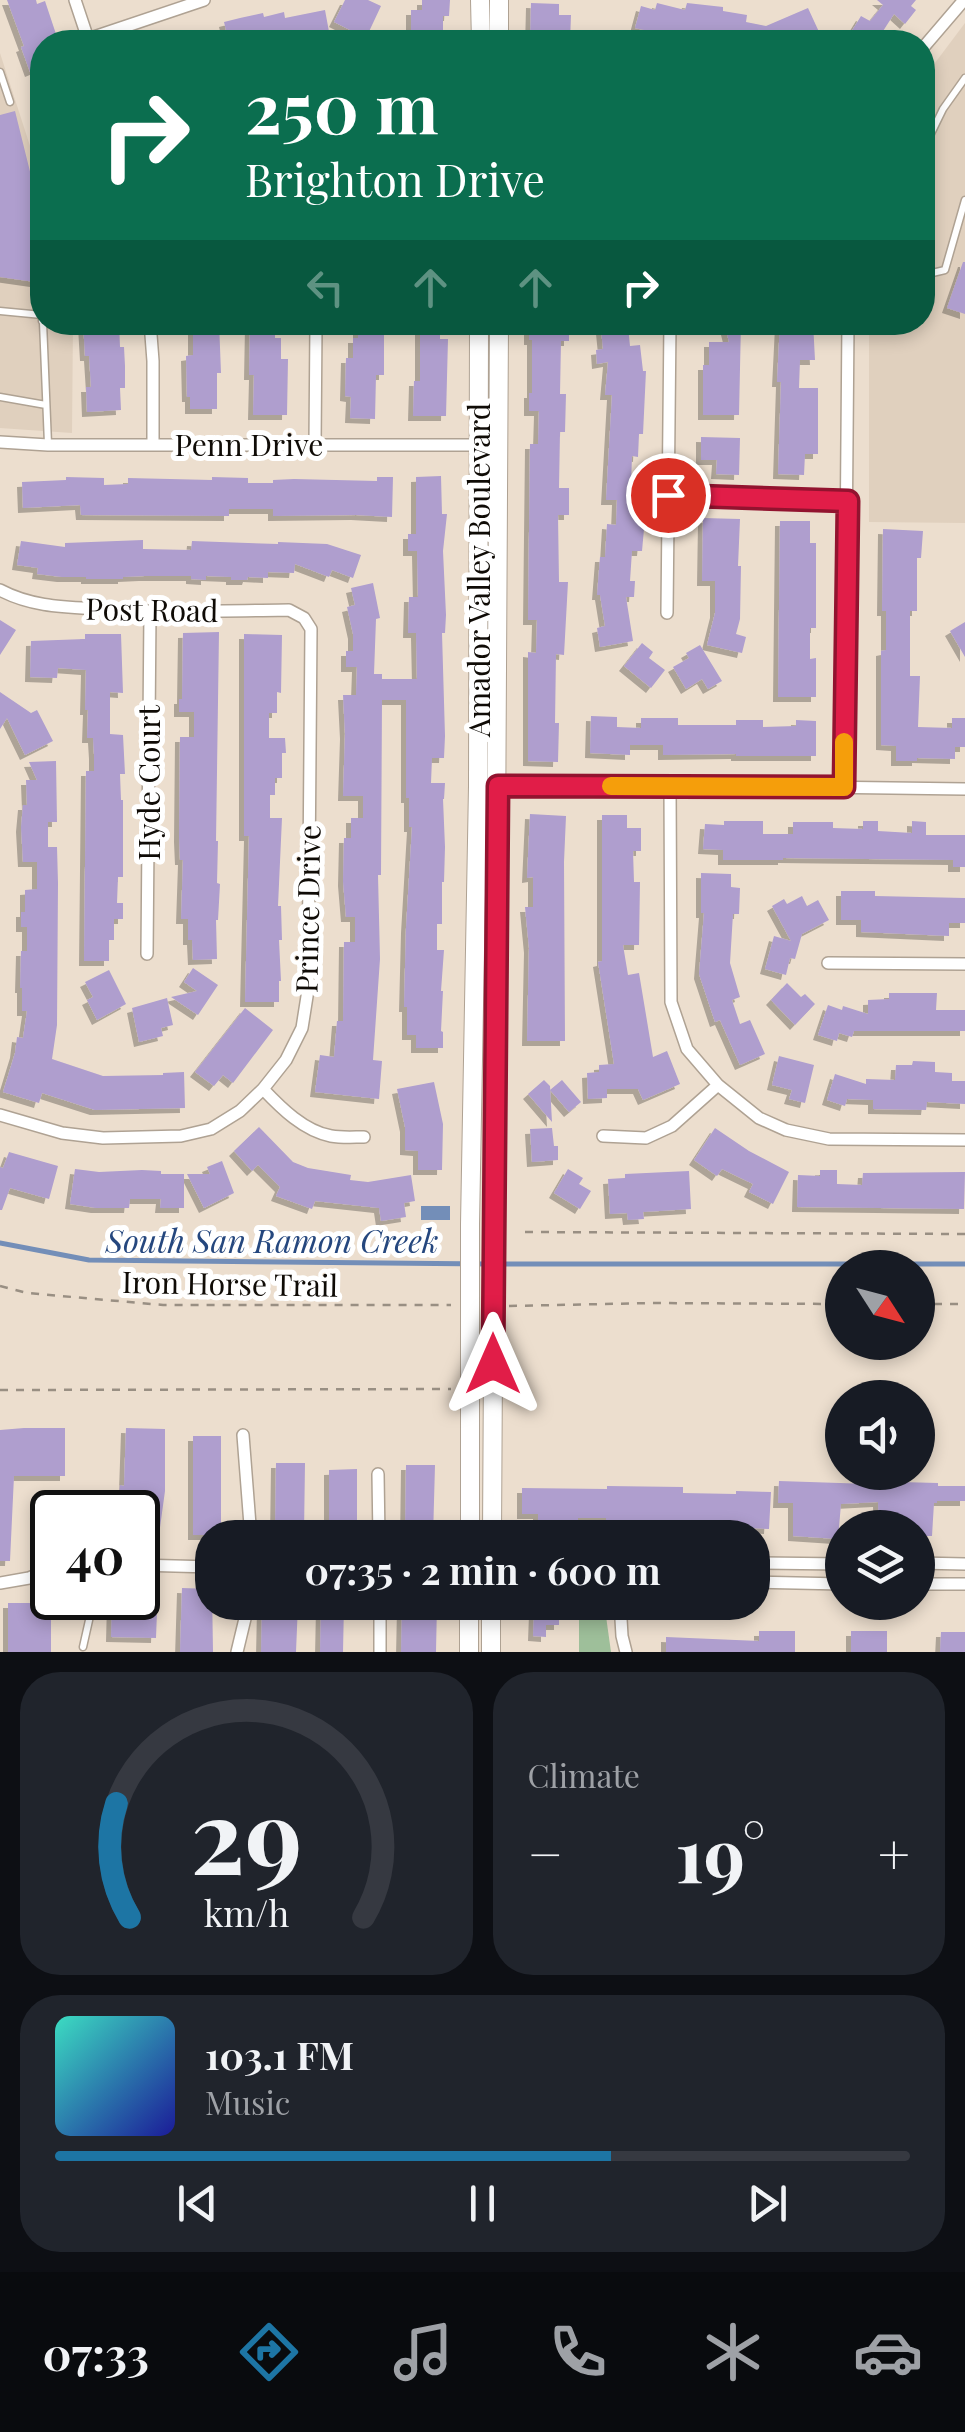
<!DOCTYPE html>
<meta charset="utf-8">
<style>
:root{--surface:#171b24;--page:#20242c;--text:#f1f3f6;--muted:#9ea1a6;--line:#363941;--accent:#1d75a4}
body{margin:0;font-family:"Playfair Display",serif;background:var(--page);color:var(--text);height:100vh;display:flex;flex-direction:column;font-size:38px;white-space:nowrap}
*{box-sizing:border-box;margin:0}
p{font-size:32px;color:var(--muted)}
.icon{flex:none;width:55px;height:55px;fill:none;stroke:currentColor;stroke-width:2;stroke-linecap:round;stroke-linejoin:round}
.map{position:relative;height:1652px;overflow:hidden}
.side{display:flex;flex-direction:column;gap:20px;padding:20px;background:#0d0f14;flex:1}
.side>*{flex:none}
.hud{position:absolute;left:30px;top:30px;width:905px;height:305px;border-radius:40px;box-shadow:0 5px 15px #0003;background:#0b6e4f;color:#fff;overflow:hidden}
.needle{width:65px;rotate:126deg}
.buttons{position:absolute;left:825px;top:1250px;display:grid;gap:20px}
.buttons a{display:grid;place-items:center;width:110px;height:110px;border-radius:50%;background:var(--surface);box-shadow:0 5px 15px #0003;font-size:50px}
.speed{position:absolute;left:30px;top:1490px;display:flex;gap:20px;font-size:50px;font-weight:700;text-align:center}
.speed>*{display:grid;place-content:center;width:130px;height:130px;border-radius:50%;background:var(--surface);box-shadow:0 5px 15px #0003;line-height:1}
.speed .limit{border:5px solid #111;border-radius:15px;background:#fff;color:#111}
.pin{position:absolute;display:grid;place-items:center;width:85px;height:85px;color:#fff;margin:-42px;border:5px solid #fff;border-radius:50%;box-shadow:0 2px 10px #0007}
.me{position:absolute;width:110px;margin:-55px;rotate:0deg;stroke-linejoin:round;filter:drop-shadow(0 0 8px #0008)}
.turn{display:flex;align-items:center;gap:35px;height:210px;padding:0 50px;font-size:45px}
.turn .icon{width:130px;height:130px;stroke-width:2.5}
.turn b{display:block;font-size:70px;line-height:85px}
.lanes{display:flex;align-items:center;height:95px;padding:0 50px;background:#0003;justify-content:center;gap:50px;direction:ltr}
.lanes .off{opacity:.35}
.big{font-size:75px;font-weight:700;line-height:1.1}
.side .card{flex:1;display:flex;flex-direction:column;justify-content:center;gap:15px;min-width:0;padding:0 35px;border-radius:40px;background:var(--page)}
.side .dial{align-items:center;gap:0}
.dial svg{height:260px;overflow:visible;fill:none;stroke:var(--line);stroke-width:7;stroke-linecap:round;text-anchor:middle}
.dial text{fill:var(--text);stroke:none}
.song{display:flex;align-items:center;gap:30px}
.cover{width:120px;height:120px;border-radius:15px;background:linear-gradient(135deg,hsl(170 70% 55%),hsl(240 70% 35%))}
.played{height:10px;border-radius:5px;background:linear-gradient(90deg,var(--accent) 65%,var(--line) 65%)}
.keys{display:flex;justify-content:space-around;direction:ltr}
.heat{display:flex;justify-content:space-between;align-items:center;font-size:55px;direction:ltr}
.side .tiles{flex:1;display:grid;gap:20px;grid-template-columns:1fr 1fr}
.card:last-child{grid-column:span 2}
.trip{position:absolute;left:195px;top:1520px;width:575px;height:100px;border-radius:40px;background:var(--surface);box-shadow:0 5px 15px #0003;font-weight:700;line-height:100px;text-align:center}
.menu{display:flex;height:160px;justify-content:space-around;align-items:center;background:#090b0e;color:var(--muted)}
.menu .icon{width:70px;height:70px}
.menu .selected{color:var(--accent)}
.menu b{font-size:45px;color:var(--text)}
.map>svg:first-child{display:block}
</style>
<div class="map">
<svg width="965" height="1652" viewBox="0 0 965 1652">
<defs>
<filter id="shadow"><feDropShadow dx="-5" dy="5" stdDeviation="0" flood-color="#0004"/></filter>
</defs>
<rect width="100%" height="100%" fill="#ecdece"/>
<path fill="#e0d0be" d="M965,23V523L869,522V323L922,322L923,79Z
M0,53L42,183V322L73,323L72,433L0,428Z"/>
<path fill="#9ebf9a" d="M579,1603H598L605,1609L611,1652H579Z"/>
<path fill="#738eb8" d="M421,1206H450V1220H421Z"/>
<g fill="none" stroke-linecap="round" stroke-linejoin="round">
<path stroke="#738eb8" stroke-width="5" d="M0,1243L89,1260L487,1264
M498,1264H965"/>
</g>
<path fill="#af9ece" filter="url(#shadow)" d="M7,0H36L37,4L45,1L58,40L42,42V67L30,72L21,47L24,46Z
M345,0H368L381,6L366,38L334,22Z
M422,0H450L449,16H443V42H430V35L411,34V10H422Z
M877,0H916L911,6L916,10L905,24L894,14L876,42H845L861,16L870,21L883,5Z
M531,3L559,4V15H571L570,42H530Z
M657,3L685,10L687,3L723,7V11L747,15L746,22L766,26L808,8L820,34L801,42H733L726,41L727,35L703,30L700,42H698L635,28L641,6L655,10Z
M325,10L330,37L306,42H196V39L226,30L224,22L240,18L263,13L264,17L284,12L285,18Z
M15,111L42,220V283L0,277V115Z
M963,262H965V314L947,308Z
M83,322H119L120,347H124L125,366V388H120L121,410L87,412L86,387H91L89,356H85Z
M193,322H219L221,373H217V409H190V397H187L186,356L193,355Z
M250,322H275V338H281V359H288L287,415H253L254,375H249Z
M358,322H384V375H376L375,419L350,418L351,397L345,396L346,358H353V338H358Z
M420,322H440V339H448L446,416H413L414,381H420Z
M534,322H569V341H561L560,394H566L565,432H560L559,488H569V515H558L559,582H568L564,655L556,654L555,723H559L558,762L528,761V652L536,653L537,620H528L530,444H538L539,411H529V393H532V340H529V323Z
M724,322H741L739,415H703V365H709V342H729Z
M780,322H813L815,360H800L799,388H818V454H805L804,475L778,474L781,382H777Z
M628,326L630,346L640,345L643,371H646L643,434H639L638,457L632,456L631,485H644V529L642,551H632L630,581H635L634,597H626L633,641L600,647L597,628L605,626L600,595H597L600,557H605L607,524L616,525L617,500H606L612,395H605L608,362L597,364L596,350L603,349L601,329Z
M701,437L740,438L739,475L716,474L717,460H701Z
M441,476L442,514H447L443,551L446,615L445,633H442L445,736L444,758H432L431,783H445L444,799H443L445,847L444,882H442V924H437V950H444L441,991H443L441,1031L443,1032V1048H416V1035H407V1007H404L406,928L412,827H409V798H406V700H382L381,875H378L380,959L373,1060L382,1061L379,1099L315,1092L320,1055L334,1057L337,1021H343L344,942H355V917H346L343,881L344,838H351V818H363V796H343L345,734L343,695H356L357,667H346V651H353V634L347,607L355,605L351,588L373,583L380,618L376,619L374,674H382V679H417L416,633H408L409,597H418L417,551H408V534H416V477Z
M66,477L104,478V485L128,484V478L212,480V477L248,478V483H273V480L294,479L377,481V477H393L392,517L356,515L273,516V509H229V516L81,515L80,505L23,508L22,482L66,480Z
M703,518L740,519L738,566H741L740,619L736,634L746,637L742,653L707,645L715,613V581H702Z
M780,521H810V543H816V628H810V659L816,658V697H778Z
M883,529L923,531L921,558H917V611H910V676H920L918,727L952,728V718H965V747H955V759L917,758V761H896V746L881,745V651L886,650V611H882Z
M143,540V549L191,550L192,541L278,544V542L327,544L361,555L353,578L332,570L329,577L295,564L294,573L268,572V578L248,577L247,580H231V577L206,576V580L191,579V576H144L123,577V579H86V577H62L37,574L38,568L17,565L21,541L65,547V543Z
M0,620L16,630L0,655Z
M965,622V657L950,631Z
M219,632L216,841H218L217,883L220,884L218,920H216L217,959L193,960L192,940H188V919H181L183,860H180L179,837L180,737H194V712H179V699H182L183,633Z
M85,634H121L123,693L110,692V734L123,735L125,774H120L121,800H123V877H118L117,903H123V919H114V940H109V961H84L86,771H94V754L93,738H87L88,710H85L86,670L58,668L57,678L30,677L31,641L85,639Z
M244,634L282,635L281,693L277,692V713H269V738H285L286,753H282V778H275V795H270V818H282L278,906H281L282,940H279L281,981H279V1002H245L249,836H244Z
M642,643L653,652L649,658L665,670L651,688L624,666Z
M700,645L722,681L708,689L702,679L686,689L673,667L689,658L686,653Z
M0,692L31,713L37,710L53,741L25,755L7,718L0,729Z
M591,716L617,717V727L641,728V718H678V725H736V720H763V727L796,726V720L816,721V756H736V754L663,755V745H630V755L590,753Z
M56,761L57,822H48V847H57L58,883L57,1025L52,1059L103,1076L163,1075V1073L184,1072L185,1108L95,1110L42,1093L39,1103L3,1092L15,1053L17,1037L23,1038L27,1011H22V988H20L21,951H27V927H21V912H25V890L37,889V862H23L21,827L23,805H27L26,780H37L29,762Z
M530,814L566,816L564,862L565,1041H527L529,948L525,907H533V877L527,878Z
M602,815H627V828H641V851H633L634,882H640L639,945H623L628,975L639,973L653,1057L667,1051L680,1084L643,1100L638,1089H607V1098L588,1099L587,1073L599,1072V1065L614,1064L598,962L602,961Z
M724,821H763V834H793V822H833V828L863,829V821H878V831L912,833V821L926,822V835H965V867H953V860L783,858V860H723V850L703,849L705,824L724,825Z
M701,873L731,874V887L740,888L739,914H733L730,963L740,997L732,1000L740,1024L750,1020L765,1054L740,1065L720,1020L715,1022L699,974L704,913H701Z
M841,891H875V896L965,898V923H949V936L861,932V920H841Z
M802,896L807,906L818,900L829,920L802,934L795,959L790,958L786,975L765,969L774,936L791,941L772,906L784,899L787,904Z
M193,968L218,985L198,1015L171,997L197,991L184,982Z
M109,970L126,1004L97,1020L87,1000L93,997L85,982Z
M787,983L801,997L805,994L815,1004L795,1025L771,1000Z
M889,993H937L936,1010H965V1031H854L852,1037L839,1033L837,1041L818,1035L828,1005L842,1010L843,1006L868,1014V1000L889,999Z
M167,998L173,1025L161,1028L163,1036L139,1042L132,1008Z
M245,1008L273,1030L233,1083L223,1075L214,1086L195,1072Z
M779,1056L814,1065L805,1103L789,1099L792,1090L772,1085Z
M913,1061L935,1062V1072L952,1073V1081H965V1104L927,1102L926,1110L873,1109V1100L847,1099L845,1106L827,1100L835,1074L866,1084V1079L895,1080L896,1065H912Z
M544,1080L550,1086L552,1122L528,1094Z
M562,1080L581,1102L569,1112L550,1090Z
M434,1082L443,1124L442,1170H418V1151L405,1150V1127L397,1089Z
M259,1127L293,1162L308,1168L351,1175L350,1180L368,1182L411,1175L415,1201L404,1203L406,1217L381,1221L379,1208L315,1201L312,1209L276,1196L280,1187L258,1165L252,1171L234,1151Z
M552,1128L554,1146H558V1160L532,1162L530,1129Z
M715,1128L749,1151L789,1172L773,1204L749,1192L753,1184L722,1169L717,1176L694,1160Z
M9,1152L58,1166L49,1199L10,1188L2,1210H0V1167L3,1168Z
M222,1161L234,1193L204,1208L187,1174H210L207,1167Z
M75,1169L99,1172L142,1170L161,1171V1174H184V1208H160L161,1199H130L129,1208H96L70,1204Z
M568,1169L583,1178L579,1184L591,1191L580,1209L554,1193Z
M820,1170H837V1184L862,1185L863,1173L965,1172L964,1209L797,1207L798,1175L820,1176Z
M689,1171L691,1209L643,1212L644,1219L628,1220L627,1213L610,1214L608,1179L625,1178V1174Z
M24,1428H65V1476H14L10,1561H0V1430Z
M126,1428L165,1429V1491L158,1542L138,1539V1512H117L120,1485L124,1486Z
M193,1436H221V1535H193Z
M276,1463H305L304,1534H275Z
M406,1465H435L433,1538H405Z
M357,1469V1538H329V1470Z
M900,1473V1482L938,1483V1486H965V1501H937V1503H934L932,1536H918V1528H879L878,1502L841,1504L838,1539L793,1536V1503H778L779,1481L870,1484V1474Z
M607,1486L683,1487V1493L736,1494V1491L771,1492L769,1529L750,1528V1536L711,1537V1528L691,1527V1523H663V1530L626,1531V1522H606V1518H578V1531L562,1530V1525L538,1526V1514H522V1488L607,1489Z
M138,1585L158,1586L156,1638L111,1637L112,1598H138Z
M182,1588L212,1589L213,1652H180Z
M8,1603H51V1652H8Z
M262,1603L298,1604L296,1652H261Z
M321,1603L344,1604L343,1652H320Z
M402,1603L437,1604L436,1652H401Z
M534,1610L559,1611V1625H546V1637L533,1636Z
M759,1631H795V1652H666V1637L759,1641Z
M851,1631H887V1652H851Z
M941,1632H965V1652H940Z"/>
<g fill="none" stroke-linecap="round" stroke-linejoin="round">
<g stroke="#afa293" stroke-width="9">
<path id="lane" d="M0,72L10,102
M922,152L943,109L965,78
M922,273L928,274L945,270L965,200
M0,311L42,315V321
M43,322L48,444
M0,397L46,405
M83,1647L94,1598"/>
</g>
<g stroke="#afa293" stroke-width="14">
<path id="street" d="M75,0L89,42
M88,39L204,0
M922,49L964,0
M150,322L153,361V444
M0,442L48,445H486
M315,444L316,324
M668,495L848,501
M0,590C32,607 65,607 100,609C163,613 226,611 289,610L304,618L311,629L308,990L302,1028L286,1060L263,1089L240,1111L211,1129L181,1136L103,1138L62,1133L0,1115
M667,613L670,322
M670,785L671,1002L687,1049L718,1085L759,1118L786,1130L829,1139L965,1140
M493,786L670,785L965,789
M844,787L848,322
M147,954L150,612
M828,963L965,964
M263,1089C281,1108 304,1131 331,1136C342,1138 354,1137 364,1137
M603,1136L646,1138L672,1126L718,1085
M243,1435L251,1538
M378,1474L379,1538
M752,1563L842,1564
M918,1563L965,1564
M138,1565L212,1567
M752,1582L842,1584
M0,1583L29,1578L52,1568
M918,1584H965
M620,1602L622,1636L626,1652
M237,1652L249,1602
M380,1652V1602"/>
</g>
<g stroke="#afa293" stroke-width="20">
<path id="secondary" d="M480,0L481,42
M499,0V42
M470,1538V1224L478,786L479,322
M492,1538L499,322
M469,1652V1602
M491,1652V1602"/>
</g>
<path stroke="#998f83" stroke-width="2.5" stroke-dasharray="8 8" stroke-linecap="butt" d="M525,1232L965,1234
M0,1286L27,1293L163,1305H451
M918,1304H965
M509,1306L651,1303L842,1304
M0,1390L451,1389"/>
<use href="#lane" stroke="#fff" stroke-width="6"/>
<use href="#street" stroke="#fff" stroke-width="11"/>
<use href="#secondary" stroke="#fff" stroke-width="18"/>
</g>
<g fill="none" stroke-linecap="round" stroke-linejoin="round">
<g stroke="#92132f" stroke-width="25">
<path id="route" d="M493,1364L498,786L844,787L848,501L668,495"/>
</g>
<use href="#route" stroke="#e11d48" stroke-width="18"/>
<path stroke="#f59e0b" stroke-width="18" d="M611,786L844,787V742"/>
</g>
<g text-anchor="middle" dominant-baseline="central" stroke-width="10" stroke-linejoin="round" paint-order="stroke">
<g font-size="30" fill="#0f0b06" stroke="#fff">
<text x="249" y="444">Penn Drive</text>
<text transform="translate(478 570) rotate(-90)">Amador Valley Boulevard</text>
<text transform="translate(152 609) rotate(1)">Post Road</text>
<text transform="translate(148 783) rotate(-90)">Hyde Court</text>
<text transform="translate(307 909) rotate(-89)">Prince Drive</text>
<text transform="translate(230 1283) rotate(1)">Iron Horse Trail</text>
</g>
<g font-size="32" font-style="italic" fill="#25477e" stroke="#fff">
<text x="272" y="1239">South San Ramon Creek</text>
</g>
</g>
</svg>
<div class="buttons">
<a><svg class="needle" viewBox="-14 -14 28 28"><path d="M0-13l5 13h-10z" fill="#e53935"/><path d="M0 13l5-13h-10z" fill="#9ea1a6"/></svg></a>
<a><svg class="icon" aria-label="sound" viewBox="0 0 24 24"><path d="M4 9h4l5-4v14l-5-4H4zM17 9q2 3 0 6"/></svg></a>
<a><svg class="icon" aria-label="layers" viewBox="0 0 24 24"><path d="M12 4l9 5-9 5-9-5zM3 14l9 5 9-5"/></svg></a>
</div>
<div class="speed"><div class="limit">40</div></div>
<div class="pin" style="left:668px;top:495px;background:#d93025"><svg class="icon" aria-label="arrive" viewBox="0 0 24 24"><path d="M6 21V4h12l-3 4 3 4H6"/></svg></div>
<svg class="me" style="left:493px;top:1364px" viewBox="-20 -20 40 40"><path d="M0-17L14 15 0 8-14 15z" fill="#e11d48" stroke="#fff" stroke-width="4"/></svg>
<div class="trip">07:35 · 2 min · 600 m</div>
<div class="hud">
<div class="turn"><svg class="icon" aria-label="right" viewBox="0 0 24 24"><path d="M7 20v-9h11M14 6l5 5-5 5"/></svg><div><b>250 m</b>Brighton Drive</div></div>
<div class="lanes"><svg class="icon off" aria-label="left" viewBox="0 0 24 24"><path d="M17 20v-9H6M10 6l-5 5 5 5"/></svg><svg class="icon off" aria-label="ahead" viewBox="0 0 24 24"><path d="M12 20V5M6 11l6-6 6 6"/></svg><svg class="icon off" aria-label="ahead" viewBox="0 0 24 24"><path d="M12 20V5M6 11l6-6 6 6"/></svg><svg class="icon" aria-label="right" viewBox="0 0 24 24"><path d="M7 20v-9h11M14 6l5 5-5 5"/></svg></div>
</div>
</div>
<section class="side">
<div class="tiles">
<div class="card dial"><svg viewBox="0 0 100 80">
<path d="M14 69A42 42 0 1 1 86 69"/>
<path d="M14 69A42 42 0 0 1 10 34" stroke="#1d75a4"/>
<text x="50" y="56" font-size="32" font-weight="700">29</text>
<text x="50" y="72" font-size="11">km/h</text>
</svg></div>
<div class="card"><p>Climate</p>
<div class="heat"><a>−</a><b class="big">19°</b><a>+</a></div>
</div>
<div class="card">
<div class="song"><i class="cover"></i><div><b>103.1 FM</b><p>Music</p></div></div>
<div class="played"></div>
<div class="keys"><svg class="icon" aria-label="previous" viewBox="0 0 24 24"><path d="M18 5L8 12l10 7zM5 5v14"/></svg><svg class="icon" aria-label="pause" viewBox="0 0 24 24"><path d="M8 5v14M16 5v14"/></svg><svg class="icon" aria-label="next" viewBox="0 0 24 24"><path d="M6 5l10 7-10 7zM19 5v14"/></svg></div>
</div>
</div>
</section>
<nav class="menu">
<b>07:33</b>
<svg class="icon selected" aria-label="directions" viewBox="0 0 24 24"><path d="M12 3l9 9-9 9-9-9zM9 14v-3h6M13 9l2 2-2 2"/></svg>
<svg class="icon" aria-label="music" viewBox="0 0 24 24"><path d="M9 18V5l10-2v13"/><circle cx="6" cy="18" r="3"/><circle cx="16" cy="16" r="3"/></svg>
<svg class="icon" aria-label="phone" viewBox="0 0 24 24"><path d="M5 4h4l2 5-3 2q2 4 5 5l2-3 5 2v4C11 20 4 13 5 4z"/></svg>
<svg class="icon" aria-label="climate" viewBox="0 0 24 24"><path d="M12 3v18M4 7l16 10M4 17L20 7"/></svg>
<svg class="icon" aria-label="car" viewBox="0 0 24 24"><path d="M5 17H2v-5l4-1 3-4h7l3 4 3 1v5h-3M9 17h6M6 11h13"/><circle cx="7" cy="17" r="2"/><circle cx="17" cy="17" r="2"/></svg>
</nav>
